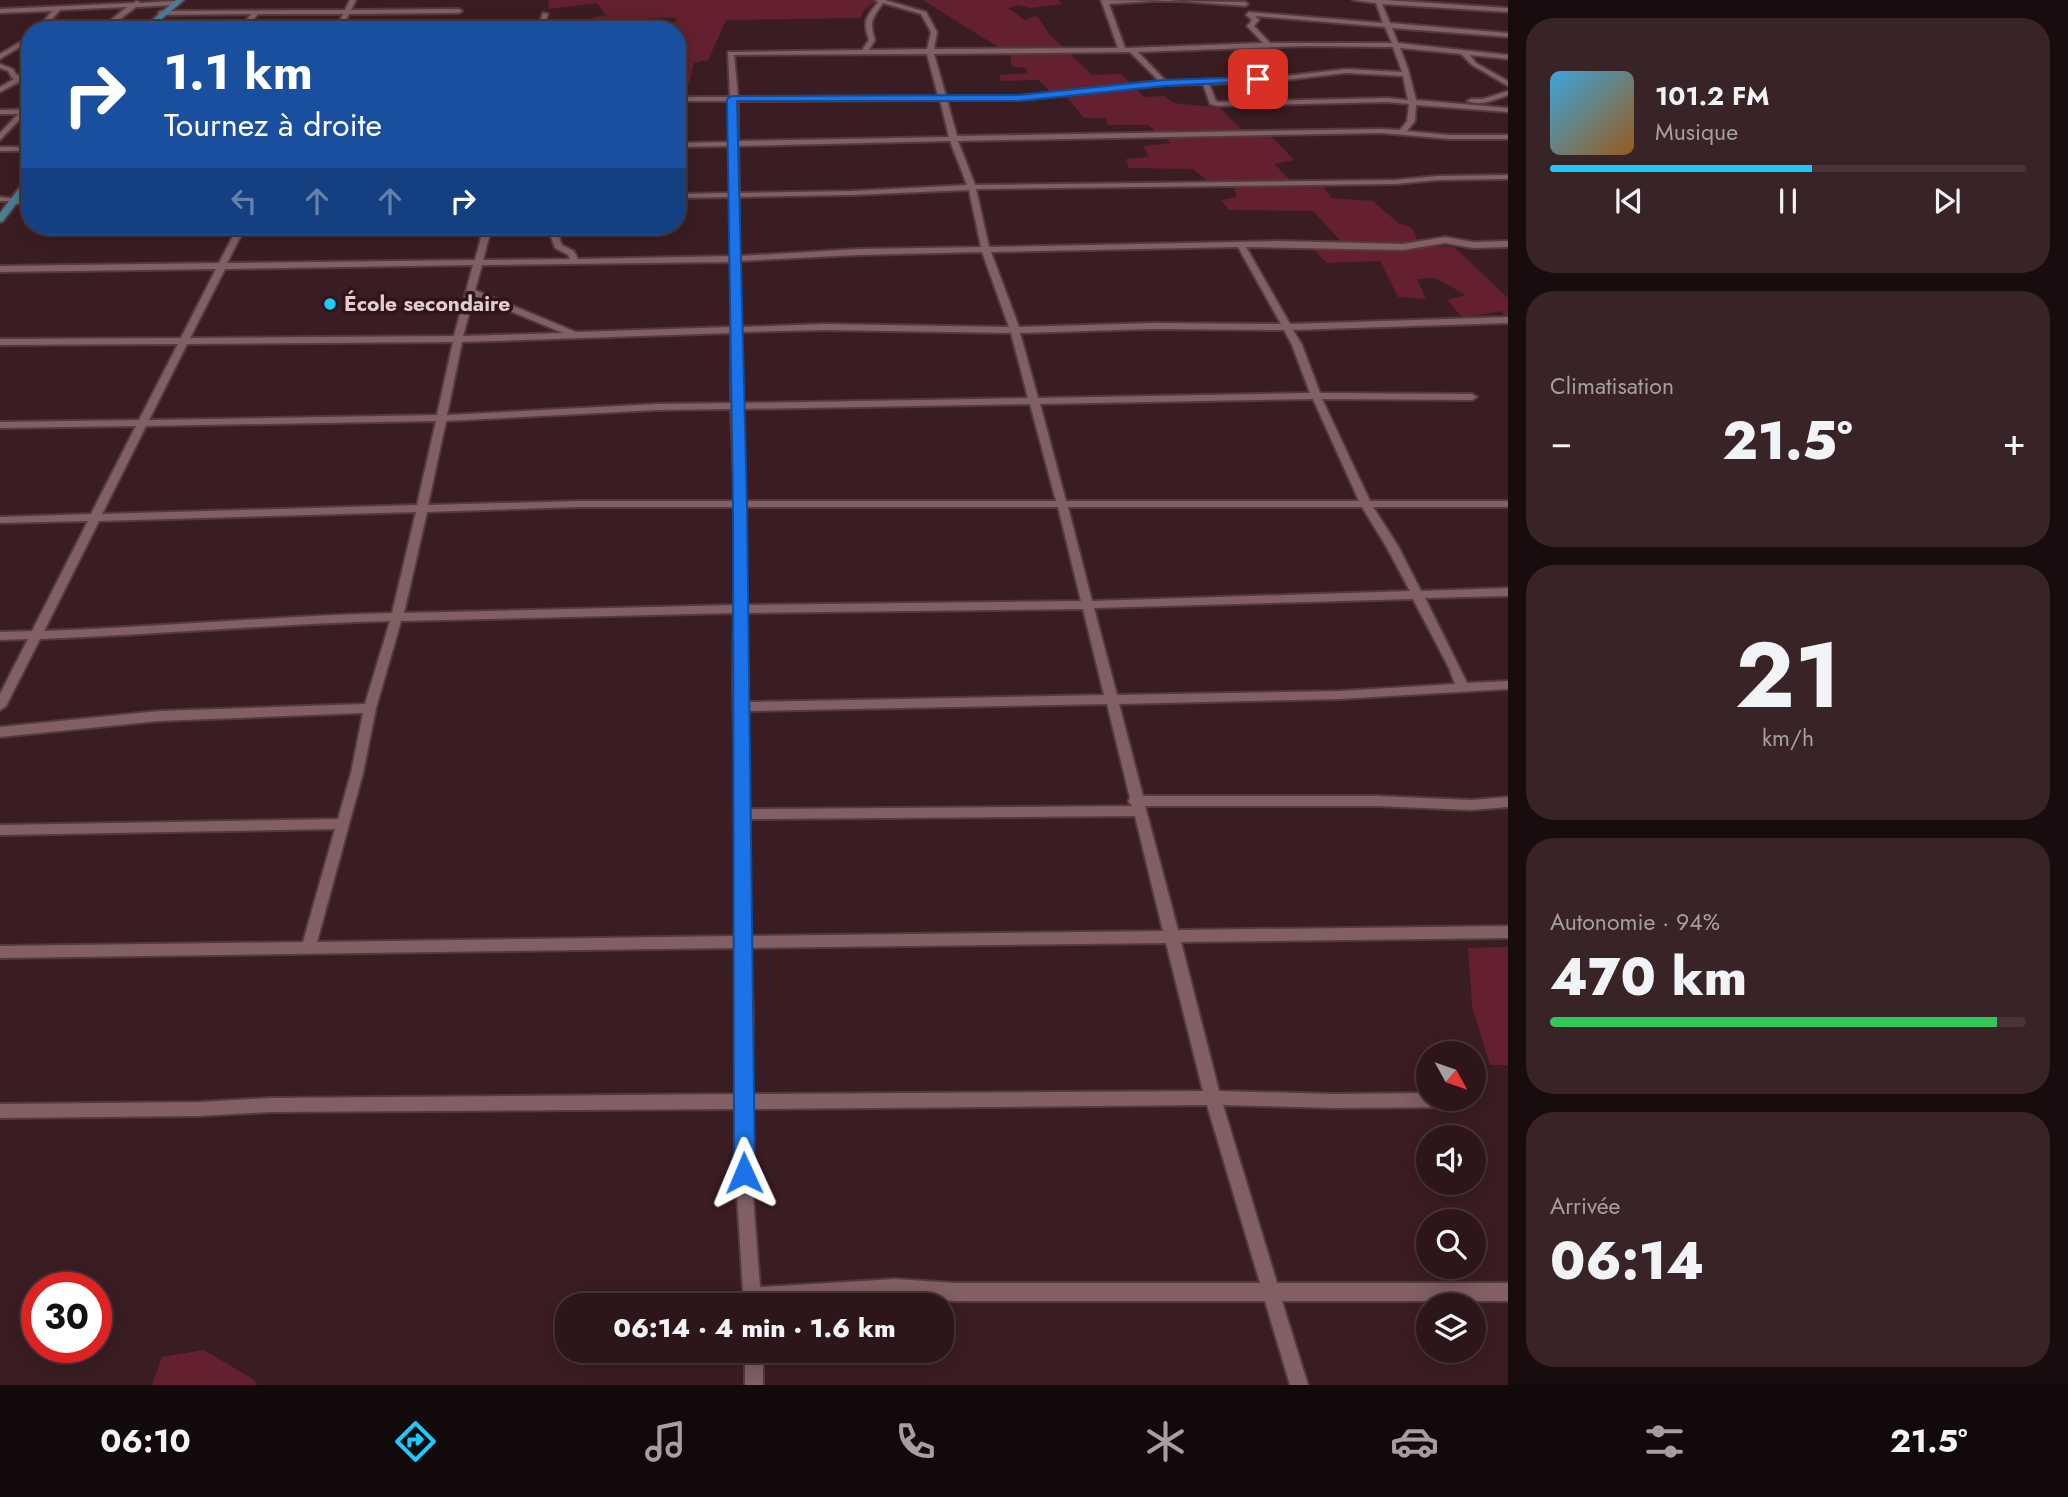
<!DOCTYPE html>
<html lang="fr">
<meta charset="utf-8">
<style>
:root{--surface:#2c161a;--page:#382327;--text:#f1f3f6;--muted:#a69fa2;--line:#483539;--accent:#1ec9fd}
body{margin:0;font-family:Jost,sans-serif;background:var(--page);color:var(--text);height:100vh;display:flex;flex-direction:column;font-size:26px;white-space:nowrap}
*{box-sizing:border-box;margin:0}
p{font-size:23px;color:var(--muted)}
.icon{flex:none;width:38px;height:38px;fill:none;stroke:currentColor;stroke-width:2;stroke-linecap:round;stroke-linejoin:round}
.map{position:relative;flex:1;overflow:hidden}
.panel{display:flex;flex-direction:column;gap:18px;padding:18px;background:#180c0e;width:560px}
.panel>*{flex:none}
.banner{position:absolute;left:21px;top:21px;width:665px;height:214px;border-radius:28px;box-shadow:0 4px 18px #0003,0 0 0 2px var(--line);background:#1a4fa0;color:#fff;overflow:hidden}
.needle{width:46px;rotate:130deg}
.buttons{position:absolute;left:1416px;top:1041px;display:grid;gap:14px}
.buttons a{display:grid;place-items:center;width:70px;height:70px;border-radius:50%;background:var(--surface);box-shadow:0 4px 18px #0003,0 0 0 2px var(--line);font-size:35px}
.speed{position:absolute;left:21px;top:1272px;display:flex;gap:14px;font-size:35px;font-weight:700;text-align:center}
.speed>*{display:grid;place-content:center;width:91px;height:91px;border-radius:50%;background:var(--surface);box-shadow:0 4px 18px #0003,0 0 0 2px var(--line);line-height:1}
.speed .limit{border:10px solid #d22;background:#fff;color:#111}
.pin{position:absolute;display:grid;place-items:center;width:60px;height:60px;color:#fff;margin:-30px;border-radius:14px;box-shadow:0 4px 10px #0006}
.me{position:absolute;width:77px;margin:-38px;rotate:359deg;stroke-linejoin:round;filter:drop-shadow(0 0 5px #0008)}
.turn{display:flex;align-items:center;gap:24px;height:147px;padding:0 28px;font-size:32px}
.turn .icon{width:91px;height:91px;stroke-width:2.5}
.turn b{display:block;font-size:49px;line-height:60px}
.lanes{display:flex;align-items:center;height:66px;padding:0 28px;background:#0003;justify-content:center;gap:35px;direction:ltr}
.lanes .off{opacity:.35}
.big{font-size:52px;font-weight:800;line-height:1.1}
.panel .widget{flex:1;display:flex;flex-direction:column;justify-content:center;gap:10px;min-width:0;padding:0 24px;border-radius:28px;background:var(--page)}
.panel .dial{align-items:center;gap:0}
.dial b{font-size:91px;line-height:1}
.song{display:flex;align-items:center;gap:21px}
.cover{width:84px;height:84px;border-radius:10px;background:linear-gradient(135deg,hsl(200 70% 55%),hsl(30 70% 35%))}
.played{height:7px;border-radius:4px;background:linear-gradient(90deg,var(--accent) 55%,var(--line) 55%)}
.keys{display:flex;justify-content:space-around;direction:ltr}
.heat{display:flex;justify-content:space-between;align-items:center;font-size:38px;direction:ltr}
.charge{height:10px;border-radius:5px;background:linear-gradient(90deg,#34c759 94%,var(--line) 0)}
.trip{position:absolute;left:555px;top:1293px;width:399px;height:70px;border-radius:28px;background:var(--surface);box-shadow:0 4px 18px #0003,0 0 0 2px var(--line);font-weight:800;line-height:70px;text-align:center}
.menu{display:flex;height:112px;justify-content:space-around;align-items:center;background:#12090a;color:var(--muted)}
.menu .icon{width:49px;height:49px}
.menu .selected{color:var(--accent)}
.menu b{font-size:32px;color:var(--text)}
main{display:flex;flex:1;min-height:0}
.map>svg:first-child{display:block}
</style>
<main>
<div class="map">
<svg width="1508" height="1385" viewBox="0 0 1508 1385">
<rect width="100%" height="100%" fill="#3a1d22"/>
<path fill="#64202f" d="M549,0H878L864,10L860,18L726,20L708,60L694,63L689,85H677V30H649L651,25H673L677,18C650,16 622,23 594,24L590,18L606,15L597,3L548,9Z
M923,0H1058L1062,4L1030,8L1018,5L1008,8L1025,20L1037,16L1049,34L1092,75L1121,74L1144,97L1164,96L1174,103L1220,108L1245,133L1271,136L1294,160L1274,164L1290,180L1320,181L1331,198L1373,201L1398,223L1411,227L1420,245L1454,247L1508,298V319L1501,311L1463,318L1447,300L1466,295L1435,278L1417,279L1426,299L1398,297L1380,261L1327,263L1314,250H1349L1313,211L1229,210L1221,200L1237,197L1234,188L1214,186L1193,169L1129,168L1126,159L1149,157L1143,146L1171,143L1148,125H1108L1106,118H1084L1065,95L1053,94L1038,80L1001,81L999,75L1027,73L1026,68L1011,66V55Z
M1508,947V1065H1490L1472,1006L1468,948Z
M204,1350L254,1380L257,1385H152L162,1357Z"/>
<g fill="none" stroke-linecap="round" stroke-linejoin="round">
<g stroke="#523a3e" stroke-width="4">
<path id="minor" d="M350,0H356L351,10L459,9L462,11L459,13L349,14L341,30H335L343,14H258L245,30H238L251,14L161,15L158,13L161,11L345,10Z
M875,0H885L926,12L937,32L934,49L1118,48L1101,0L1245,2L1248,4L1245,6L1167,0L1109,4L1125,48L1263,43L1247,26L1252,20L1246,15L1249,12L1383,23L1376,3L1353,0H1385L1508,8V12L1382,4L1390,23L1508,33V37L1392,28L1398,43L1508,55V59L1470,55L1476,63L1508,81V86L1472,65L1461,54L1400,48L1408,69L1416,100L1508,108V112L1416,105L1415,121L1407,131L1449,135H1508V139H1449L1382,133L958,141L975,185L1395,180L1438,176L1508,175V179L1438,180L1395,184L976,189L989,247L1279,241L1403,244L1445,237L1473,242L1508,241V247L1473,248L1445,243L1403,250L1246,247L1290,324L1508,317V323L1293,330L1302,345L1320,393L1472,394L1477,397L1472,400L1322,399L1370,501H1508V507H1373L1398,546L1421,591L1508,588V596L1425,598L1467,683L1508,681V689L1340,699L1119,704L1143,796H1376L1471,800L1508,797V807L1471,810L1376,806H1145L1178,930L1508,926V938L1181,942L1219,1091L1334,1094L1428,1093V1099L1470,1100L1468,1105L1462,1107L1334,1108L1223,1105L1277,1283H1508V1301H1282L1308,1385H1290L1265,1301H955L896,1297L744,1306L737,1196L735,1109L270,1112L200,1116L0,1118V1104L200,1102L270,1098L735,1094L739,1015L735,948L0,958V946L303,942L335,829L0,835V825L338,819L351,773L363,713L159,721L0,737V727L159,711L365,704L390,621C273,624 157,635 40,639L6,706L0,710V694L28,639L0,640V632L32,631L88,521L0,523V517L91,514L136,426L0,428V422L139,420L178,344L0,345V339L181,338L216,269L0,272V266L219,263L238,226H246L227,263L475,260L484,226H492L483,260L570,259L568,255L555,248L547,226H555L562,245L574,251L578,259L731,256V197L677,198V194L731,193V146L677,147V143L731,142L730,101H677V97H730L728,52L862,50L869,40C862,20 866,18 878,2ZM883,3L921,14L931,32L927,49L869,50L875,40C869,21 872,19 883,3ZM1255,16L1385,27L1392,43H1270L1254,26L1259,20ZM1303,46L1393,47L1402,72L1346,69L1277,77L1166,81L1138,52ZM1130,52L1159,81L1019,96H946L934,54ZM927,54L938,96L738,97L734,55ZM1346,73L1403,76L1408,100L1387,98L1219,102L1216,101L1209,84L1277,81ZM1203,84L1210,104L1218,106L1387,102L1409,104L1407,121L1400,130L1382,129L957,136L947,100H1019L1164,85ZM940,100L949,137L738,141V101ZM950,141L967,185L852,191L739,193L738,146ZM969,190L981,247L858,249L739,256V197L852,195ZM1238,247L1281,324L1154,323L1019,327L991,252ZM982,252L1009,327L824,324L740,327L739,261L858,255ZM731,262V327L576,332L475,290L482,265ZM473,265L454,336L190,338L225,269ZM474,296L563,333L463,336ZM1154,329L1284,330L1292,345L1310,393L1038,398L1020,333ZM824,330L1011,333L1028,398L741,403L740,332ZM731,333V403L657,404L447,415L462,342ZM453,342L437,415L149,420L187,344ZM1313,399L1359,501H1066L1040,404ZM1030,404L1056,501H745L741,409ZM731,409L735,501H579L428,505L446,421L657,410ZM436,421L417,505L102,514L146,426ZM579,507H735L734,605L404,613L427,512ZM745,507H1058L1081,601L745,605ZM1068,507H1362L1386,546L1410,591L1092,601ZM416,512L392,613C276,616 160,627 44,631L99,521ZM1413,599L1449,668L1455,684L1340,691L1117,695L1094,608ZM1083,609L1104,695L746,702L745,613ZM734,613L733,685L736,814L735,936L317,942L363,773L376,708L401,621ZM1107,704L1130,798L1128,801L1132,806L749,809L746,711ZM1135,816L1163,931L749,936L750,819ZM1166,943L1203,1091L751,1094L753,1015L750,948ZM1207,1105L1260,1283H955L896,1279L760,1287L753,1196L751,1109Z
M137,1L140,3L175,1L178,3L175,5L136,7L106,30H98L127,7L60,10L43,30H36L52,11L0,13V9L133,3Z
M543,13L548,14L543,30H537Z
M30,36V41L0,59V54Z
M0,64L13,69L17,75L30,77V81L23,80L0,92V87L14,79L12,78L8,71L0,68Z
M1508,91V95C1495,100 1481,106 1467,101L1471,99H1483Z
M30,109V113H26L0,140V133L18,114H0V110Z
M0,147H30V151H0Z
M0,197L30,200V204H12L8,201H0Z
M745,1351H763V1385H745Z"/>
</g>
<g stroke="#523a3e" stroke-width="4">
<path id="major" d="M176,0H184L149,30H140Z
M30,177V186L3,221L0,222V213L27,178Z"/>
</g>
<use href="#minor" fill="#815f63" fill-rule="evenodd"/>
<use href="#major" fill="#4a7d94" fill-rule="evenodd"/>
</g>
<path fill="#1a73e8" stroke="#114b97" stroke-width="2" d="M1258,77L1261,81L1164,86L1019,101H737L747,505L755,1173L752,1180L744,1183L737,1180L734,1173L733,505L727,99L732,96L1019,95L1164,80Z"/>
<circle fill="#1ec9fd" stroke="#2f1418" stroke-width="2.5" cx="330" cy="304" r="7"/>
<g text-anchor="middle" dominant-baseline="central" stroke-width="7" stroke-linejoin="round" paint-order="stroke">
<g font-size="21" font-weight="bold" fill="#e1cdcf" stroke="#2f1418" text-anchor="start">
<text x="344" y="304">École secondaire</text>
</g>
</g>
</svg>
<div class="buttons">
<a><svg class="needle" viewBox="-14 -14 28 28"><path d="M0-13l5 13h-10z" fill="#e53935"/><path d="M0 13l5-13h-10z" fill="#a69fa2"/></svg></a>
<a><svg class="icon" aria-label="sound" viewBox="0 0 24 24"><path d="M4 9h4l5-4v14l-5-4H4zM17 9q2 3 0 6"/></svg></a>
<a><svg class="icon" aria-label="search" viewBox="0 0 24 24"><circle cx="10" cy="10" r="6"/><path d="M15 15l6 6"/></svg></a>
<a><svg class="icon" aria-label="layers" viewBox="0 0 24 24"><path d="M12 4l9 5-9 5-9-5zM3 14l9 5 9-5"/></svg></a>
</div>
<div class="speed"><div class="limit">30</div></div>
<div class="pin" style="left:1258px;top:79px;background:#d93025"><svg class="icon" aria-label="arrive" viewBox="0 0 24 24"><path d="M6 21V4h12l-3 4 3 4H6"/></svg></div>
<svg class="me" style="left:744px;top:1173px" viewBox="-20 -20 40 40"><path d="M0-17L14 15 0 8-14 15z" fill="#1a73e8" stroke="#fff" stroke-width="4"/></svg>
<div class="trip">06:14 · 4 min · 1.6 km</div>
<div class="banner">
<div class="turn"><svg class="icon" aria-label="right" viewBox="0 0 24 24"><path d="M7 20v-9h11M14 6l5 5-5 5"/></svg><div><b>1.1 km</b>Tournez à droite</div></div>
<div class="lanes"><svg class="icon off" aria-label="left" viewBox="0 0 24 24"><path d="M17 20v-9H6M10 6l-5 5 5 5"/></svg><svg class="icon off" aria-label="ahead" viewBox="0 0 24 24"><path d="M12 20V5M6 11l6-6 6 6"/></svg><svg class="icon off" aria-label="ahead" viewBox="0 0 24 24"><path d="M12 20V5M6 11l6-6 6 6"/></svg><svg class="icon" aria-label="right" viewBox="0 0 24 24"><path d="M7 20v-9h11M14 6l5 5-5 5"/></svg></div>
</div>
</div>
<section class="panel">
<div class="widget">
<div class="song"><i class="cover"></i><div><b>101.2 FM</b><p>Musique</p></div></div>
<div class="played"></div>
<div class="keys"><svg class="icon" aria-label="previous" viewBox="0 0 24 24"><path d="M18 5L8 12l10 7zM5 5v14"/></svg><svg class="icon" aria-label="pause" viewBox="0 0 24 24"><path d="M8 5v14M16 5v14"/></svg><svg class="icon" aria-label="next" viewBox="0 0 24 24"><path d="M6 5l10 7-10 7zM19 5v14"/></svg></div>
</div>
<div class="widget"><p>Climatisation</p>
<div class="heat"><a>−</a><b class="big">21.5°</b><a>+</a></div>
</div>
<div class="widget dial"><b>21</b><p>km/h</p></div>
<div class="widget"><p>Autonomie · 94%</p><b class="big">470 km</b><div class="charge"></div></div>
<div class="widget"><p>Arrivée</p><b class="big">06:14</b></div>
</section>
</main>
<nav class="menu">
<b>06:10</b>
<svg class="icon selected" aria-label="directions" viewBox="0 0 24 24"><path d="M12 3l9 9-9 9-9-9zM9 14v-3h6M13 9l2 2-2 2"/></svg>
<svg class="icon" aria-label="music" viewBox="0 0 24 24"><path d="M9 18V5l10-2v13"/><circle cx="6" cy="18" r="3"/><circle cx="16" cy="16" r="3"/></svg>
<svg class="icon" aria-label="phone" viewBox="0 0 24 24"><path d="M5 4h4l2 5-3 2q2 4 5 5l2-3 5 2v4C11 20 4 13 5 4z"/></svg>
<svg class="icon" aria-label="climate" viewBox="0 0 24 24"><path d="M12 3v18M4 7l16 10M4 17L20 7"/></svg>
<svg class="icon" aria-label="car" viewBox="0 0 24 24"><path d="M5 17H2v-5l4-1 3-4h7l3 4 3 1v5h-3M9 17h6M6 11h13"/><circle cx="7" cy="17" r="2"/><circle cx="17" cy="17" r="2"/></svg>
<svg class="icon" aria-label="filters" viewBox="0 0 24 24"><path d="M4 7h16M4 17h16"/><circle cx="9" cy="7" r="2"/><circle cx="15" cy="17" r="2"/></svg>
<b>21.5°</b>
</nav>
